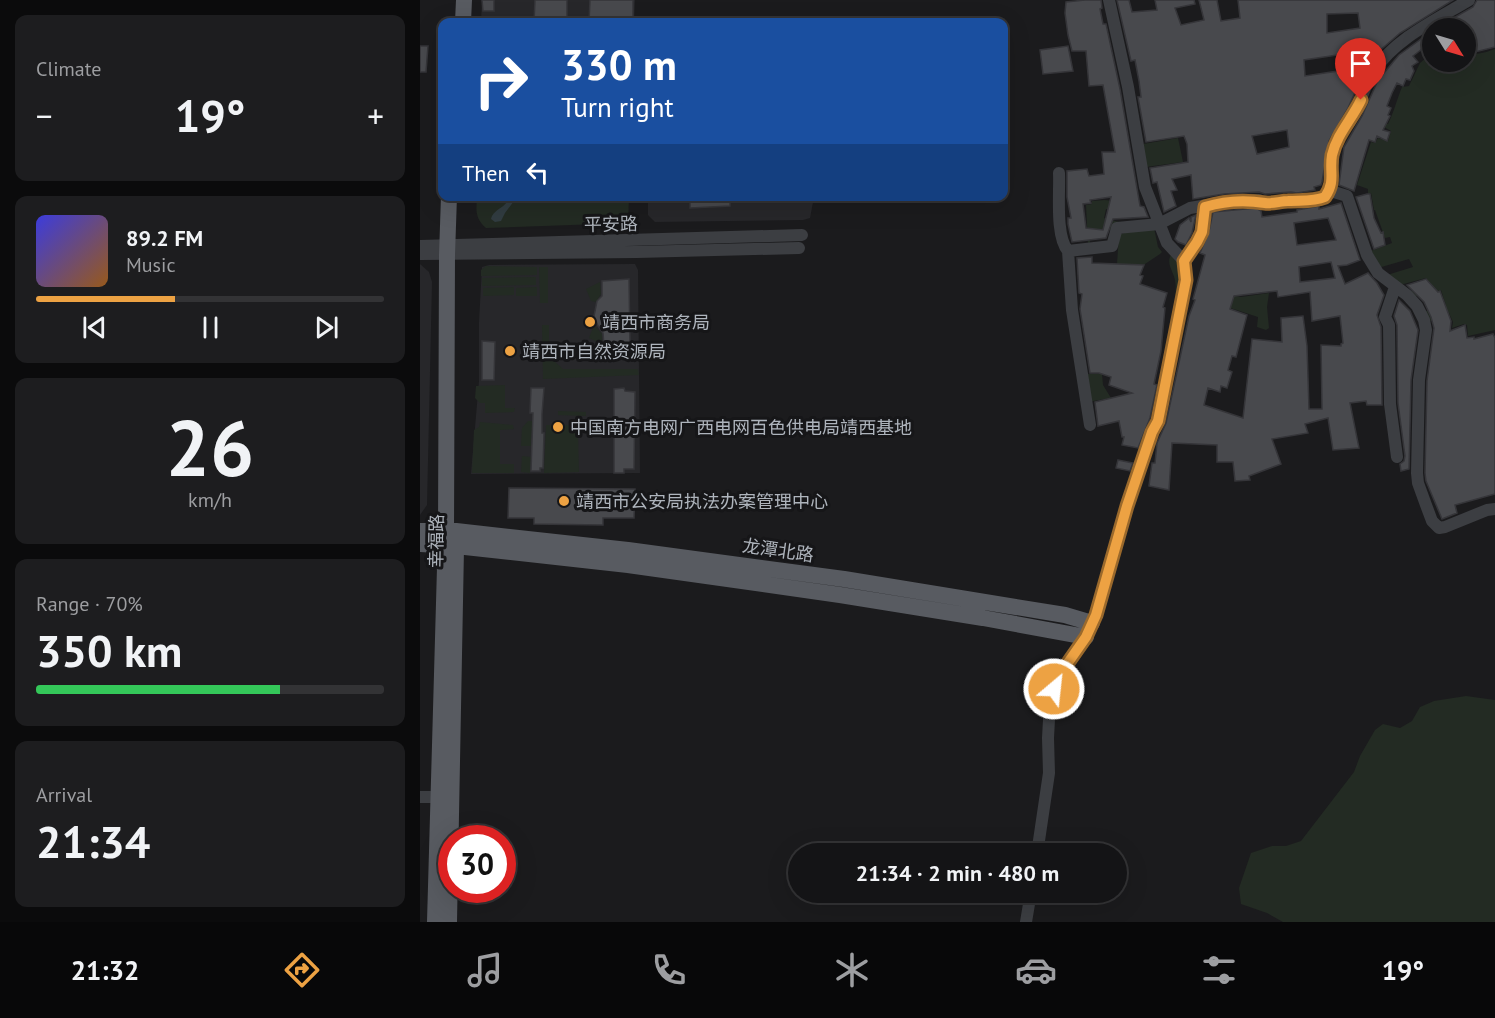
<!DOCTYPE html>
<meta charset="utf-8">
<style>
:root{--surface:#141416;--page:#1d1d1f;--text:#f1f3f6;--muted:#9d9ea1;--line:#333335;--accent:#eda243}
body{margin:0;font-family:"PT Sans","Noto Sans SC",sans-serif;background:var(--page);color:var(--text);height:100vh;display:flex;flex-direction:column;font-size:22px;white-space:nowrap}
*{box-sizing:border-box;margin:0}
p{font-size:20px;color:var(--muted)}
.icon{flex:none;width:33px;height:33px;fill:none;stroke:currentColor;stroke-width:2;stroke-linecap:round;stroke-linejoin:round}
.map{position:relative;flex:1;overflow:hidden}
.drawer{display:flex;flex-direction:column;gap:15px;padding:15px;background:#0b0b0c;width:420px}
.drawer>*{flex:none}
.hud{position:absolute;left:18px;top:18px;width:570px;height:183px;border-radius:12px;box-shadow:0 6px 24px #0002,0 0 0 2px var(--line);background:#1a4fa0;color:#fff;overflow:hidden}
.needle{width:39px;rotate:127deg}
.tools{position:absolute;left:1002px;top:18px;display:grid;gap:12px}
.tools a{display:grid;place-items:center;width:54px;height:54px;border-radius:50%;background:var(--surface);box-shadow:0 6px 24px #0002,0 0 0 2px var(--line);font-size:30px}
.speed{position:absolute;left:18px;top:825px;display:flex;gap:12px;font-size:30px;font-weight:700;text-align:center}
.speed>*{display:grid;place-content:center;width:78px;height:78px;border-radius:50%;background:var(--surface);box-shadow:0 6px 24px #0002,0 0 0 2px var(--line);line-height:1}
.speed .limit{border:9px solid #d22;background:#fff;color:#111}
.pin{position:absolute;display:grid;place-items:center;width:51px;height:51px;color:#fff;margin:-62px -26px;border-radius:50% 50% 50% 0;rotate:-45deg;box-shadow:0 0 6px #0007}
.pin .icon{rotate:45deg}
.me{position:absolute;width:66px;margin:-33px;rotate:28deg;stroke-linejoin:round;filter:drop-shadow(0 0 4px #0008)}
.turn{display:flex;align-items:center;gap:21px;height:126px;padding:0 24px;font-size:27px}
.turn .icon{width:78px;height:78px;stroke-width:2.5}
.turn b{display:block;font-size:42px;line-height:51px}
.then{display:flex;align-items:center;height:57px;padding:0 24px;background:#0003;gap:12px;font-size:22px}
.big{font-size:45px;font-weight:700;line-height:1.1}
.drawer .tile{flex:1;display:flex;flex-direction:column;justify-content:center;gap:9px;min-width:0;padding:0 21px;border-radius:12px;background:var(--page)}
.drawer .dial{align-items:center;gap:0}
.dial b{font-size:78px;line-height:1}
.song{display:flex;align-items:center;gap:18px}
.cover{width:72px;height:72px;border-radius:9px;background:linear-gradient(135deg,hsl(240 70% 55%),hsl(30 70% 35%))}
.played{height:6px;border-radius:3px;background:linear-gradient(90deg,var(--accent) 40%,var(--line) 40%)}
.keys{display:flex;justify-content:space-around;direction:ltr}
.heat{display:flex;justify-content:space-between;align-items:center;font-size:33px;direction:ltr}
.charge{height:9px;border-radius:4px;background:linear-gradient(90deg,#34c759 70%,var(--line) 0)}
.trip{position:absolute;left:368px;top:843px;width:339px;height:60px;border-radius:30px;background:var(--surface);box-shadow:0 6px 24px #0002,0 0 0 2px var(--line);font-weight:700;line-height:60px;text-align:center}
.dock{display:flex;height:96px;justify-content:space-around;align-items:center;background:#080809;color:var(--muted)}
.dock .icon{width:42px;height:42px}
.dock .current{color:var(--accent)}
.dock b{font-size:27px;color:var(--text)}
main{display:flex;flex:1;min-height:0}
.map>svg:first-child{display:block}
</style>
<main>
<section class="drawer">
<div class="tile"><p>Climate</p>
<div class="heat"><a>−</a><b class="big">19°</b><a>+</a></div>
</div>
<div class="tile">
<div class="song"><i class="cover"></i><div><b>89.2 FM</b><p>Music</p></div></div>
<div class="played"></div>
<div class="keys"><svg class="icon" aria-label="previous" viewBox="0 0 24 24"><path d="M18 5L8 12l10 7zM5 5v14"/></svg><svg class="icon" aria-label="pause" viewBox="0 0 24 24"><path d="M8 5v14M16 5v14"/></svg><svg class="icon" aria-label="next" viewBox="0 0 24 24"><path d="M6 5l10 7-10 7zM19 5v14"/></svg></div>
</div>
<div class="tile dial"><b>26</b><p>km/h</p></div>
<div class="tile"><p>Range · 70%</p><b class="big">350 km</b><div class="charge"></div></div>
<div class="tile"><p>Arrival</p><b class="big">21:34</b></div>
</section>
<div class="map">
<svg width="1075" height="922" viewBox="0 0 1075 922">
<rect width="100%" height="100%" fill="#1b1b1d"/>
<path fill="#27272a" d="M62,0H215L214,22H61Z
M228,197H394L390,218L383,220L235,222L228,215Z
M0,264L9,272L12,282L7,505L0,515Z
M215,264L218,270L220,473L51,474L59,381V322L62,267L69,265Z"/>
<path fill="#232b23" d="M1075,49V330L1048,336L1047,325L1044,324L1032,328L1033,322L1029,313L1008,322L1003,312L1026,306L1021,290L993,297L987,293L1011,284L1006,278L980,285L967,275L993,267L989,259L958,268L948,252L972,243L970,237L965,238L955,210H954L951,193L948,194V189L937,185L951,142L955,143L958,138L968,141L971,131L964,127L966,123L968,124C974,112 977,99 982,87L989,86L1000,63L1012,53V62H1046V51C1054,57 1066,52 1075,49Z
M758,138L763,162L726,167L723,144Z
M57,197H209L208,223L66,228C55,219 56,210 57,197Z
M685,200L693,201L692,209H686L684,218L699,222L692,230L677,229L676,238L670,239V246L668,245L666,205L672,204V201Z
M734,228L738,247L742,252L740,254L725,264H697L699,234Z
M752,253C754,255 757,257 758,260C764,271 758,304 754,315C754,304 757,291 755,280C753,270 745,263 752,253Z
M66,266L117,267V275L61,276V270Z
M119,267H128V303H120Z
M116,277V285L62,286V278Z
M180,282L181,294L176,302L171,301L166,289Z
M94,287V295L63,296V288Z
M117,287V296H96V288Z
M801,293L821,297L849,293L847,307L849,328L846,330L837,327L838,317L798,304Z
M122,325H129V350L133,360L143,369H218L219,375L123,379Z
M174,325L182,334V344L169,338Z
M666,374H682L683,385L691,398L668,402Z
M85,385V408H95L94,412L65,413V403H60L55,398L56,386Z
M138,411L166,412V416L138,415Z
M108,421H114L118,426L112,427L111,446H101L102,428Z
M60,422L93,425L94,429L80,430V464H94V473H52L54,430L59,427Z
M126,425H151L157,428L158,434L159,472L124,473Z
M102,456L111,457L110,473L101,472Z
M1046,696L1075,700V922H863L847,913L821,904L819,888L831,853L852,846H866L881,841L934,772L940,756L955,730L963,724L980,728L992,721L1000,707L1014,701Z"/>
<path fill="#313c41" d="M89,197H97L85,213L81,221L75,222L71,219C74,208 87,208 89,197Z"/>
<path fill="#48494d" stroke="#353539" stroke-width="1.5" fill-rule="evenodd" d="M62,0H74V11H63Z
M115,0H147V22H114Z
M170,0H213V22H169Z
M665,0H681L682,8L680,9L683,24H686L700,89L720,206L724,207L728,217L693,219L686,238L652,242L648,224V218H651L647,197V171L667,169L669,176L684,174L682,152H695L683,85L669,86L666,51H652L648,35L645,13L646,2ZM691,197L683,230L666,228L663,204L671,203L670,200Z
M697,0H709L712,12L737,10L735,0H774L775,4L755,8L761,25L784,20L779,0H797L801,21L820,18L818,0H1033L980,33L957,53L947,66L928,108L909,141L902,182L901,185L894,187L895,190L877,193L871,192L845,194L839,192L804,194L773,199L771,175L752,179L757,190L751,191L756,206L744,212L737,182L733,183L730,168L768,162L767,144L764,136L726,142L718,97H721L719,81L715,60L711,61ZM938,13L940,28L907,33V14ZM917,55L918,71L885,76L884,60ZM867,130L869,147L837,154L832,136Z
M1057,0H1075V47L1051,53L1046,46V28H1016L1053,7Z
M1012,31V54L1006,46L993,56L998,62L992,66L994,71L990,80L986,79L983,86L977,83L972,93L967,106L971,108L968,115L970,116L963,130L970,132L967,141L957,136L955,142L949,140L934,191L919,185L924,147L942,116L958,80L979,55Z
M0,46H8L6,72H0Z
M648,46L653,71L623,74L620,50Z
M947,194H950L954,218L961,233L963,232L965,245L954,249L936,197Z
M270,196H310V206L270,208Z
M921,203L940,260L927,265L918,266L925,284L948,273L957,283L964,295L957,315L961,327L962,405H947L946,401L930,403L939,448L913,450L908,418L885,424L888,433L852,439L861,464L829,476L830,480L815,481L813,462H797V445L752,443L749,490L729,486L732,463H735L737,443L746,423L769,316L775,300L773,299L785,255L780,253L789,231L793,212L836,208L841,211L842,217L877,212V210L899,206V209ZM908,218L916,240L877,245L874,223ZM911,262L915,278L880,282L879,267ZM857,291L858,297L890,292L892,321L920,316L923,343L921,344V346L901,345L902,409H889L887,346L883,316L861,318L862,342L832,339L823,418L784,405L788,388L800,392L801,386L807,388L812,372L808,370L812,356L816,357L827,315L810,309L814,296Z
M776,215L772,233L766,245L758,242L755,239L760,225L769,218L771,222V217Z
M672,257V263L724,265L720,275L723,276L720,284L747,293L743,307L745,308L741,351L734,384L737,385L730,418L718,448L702,445L704,437H702L699,421L678,426L675,402L712,393L689,385L691,377L679,373H670L660,309L662,294L659,293L657,258Z
M209,279L210,345L184,346L183,333L178,326L174,316L177,301L182,296V281Z
M1006,279L1018,292L1020,291L1031,321L1030,331L1045,325L1047,338L1054,337V339L1073,334L1075,338V494L1035,505L1037,513L1022,519L1006,481L1005,473L1007,381L1014,328L1011,317L1004,302L987,285Z
M979,300L990,311L998,330L991,380L989,469L981,471L980,464L984,461L985,456L978,403L977,325L974,316Z
M62,341L75,342L74,380H62Z
M111,388H124L122,414V433H124L123,468H120V471H111L113,413H110Z
M204,388L205,391L215,392L214,469H204V473H194V389Z
M698,460L713,463L710,471L696,468Z
M89,488L215,489L214,518H183V525L114,524V518H88Z"/>
<g fill="none" stroke-linecap="round" stroke-linejoin="round">
<path stroke="#3c3e42" stroke-width="12" d="M639,173C640,192 635,236 648,251
M908,193L914,192L927,196L947,255L958,273L987,295L997,306L1004,320L1006,330L999,380L997,473L998,483L1006,505L1012,521L1019,528L1025,527L1067,510L1075,509
M0,246L382,235
M0,254L217,252L379,248
M764,261C778,246 784,227 785,207
M975,287L965,317L969,325L970,404L977,457
M670,425L652,310L648,251L692,246L697,228L739,224L770,208L805,202L839,200L843,203L872,200L876,202L905,197C916,180 909,162 916,144C921,132 929,124 935,112C942,99 945,84 954,71C976,38 1016,20 1049,0
M0,797H18
M617,854L629,773L628,738L630,701L638,677L666,637L676,615L707,506L732,432L738,421L766,280L764,261L747,243L725,187L708,87L689,0
M606,922L611,892"/>
<path stroke="#585b61" stroke-width="16" d="M43,22L44,0
M0,531H36L208,550L424,579L645,615L672,623
M0,544L36,546L208,565L420,595L563,618L666,637
M15,922L26,532L27,255L29,196
M29,922L36,548"/>
</g>
<g fill="none" stroke-linecap="round" stroke-linejoin="round">
<g stroke="#9a692c" stroke-width="15">
<path id="route" d="M634,689L638,677L666,637L676,615L707,506L732,432L738,421L766,280L764,261L777,242L782,232L785,207C804,201 826,200 845,203C852,204 861,201 868,201C880,200 893,202 905,197C916,181 909,172 912,155C917,134 932,119 941,100"/>
</g>
<use href="#route" stroke="#eda243" stroke-width="10"/>
</g>
<g fill="#eda243" stroke="#161618" stroke-width="2">
<circle cx="170" cy="322" r="6"/>
<circle cx="90" cy="351" r="6"/>
<circle cx="138" cy="427" r="6"/>
<circle cx="144" cy="501" r="6"/>
</g>
<g text-anchor="middle" dominant-baseline="central" stroke-width="6" stroke-linejoin="round" paint-order="stroke">
<g font-size="18" fill="#aeb4bc" stroke="#161618">
<text transform="translate(191 224) rotate(-1)">平安路</text>
<text transform="translate(16 541) rotate(-89)">幸福路</text>
<text transform="translate(358 550) rotate(8)">龙潭北路</text>
</g>
<g font-size="18" fill="#aeb4bc" stroke="#161618" text-anchor="start">
<text x="182" y="322">靖西市商务局</text>
<text x="102" y="351">靖西市自然资源局</text>
<text x="150" y="427">中国南方电网广西电网百色供电局靖西基地</text>
<text x="156" y="501">靖西市公安局执法办案管理中心</text>
</g>
</g>
</svg>
<div class="tools">
<a><svg class="needle" viewBox="-14 -14 28 28"><path d="M0-13l5 13h-10z" fill="#e53935"/><path d="M0 13l5-13h-10z" fill="#9d9ea1"/></svg></a>
</div>
<div class="speed"><div class="limit">30</div></div>
<div class="pin" style="left:941px;top:100px;background:#d93025"><svg class="icon" aria-label="arrive" viewBox="0 0 24 24"><path d="M6 21V4h12l-3 4 3 4H6"/></svg></div>
<svg class="me" style="left:634px;top:689px" viewBox="-20 -20 40 40"><circle r="17" fill="#eda243" stroke="#fff" stroke-width="3"/><path d="M0-11L8 9 0 5-8 9z" fill="#fff"/></svg>
<div class="trip">21:34 · 2 min · 480 m</div>
<div class="hud">
<div class="turn"><svg class="icon" aria-label="right" viewBox="0 0 24 24"><path d="M7 20v-9h11M14 6l5 5-5 5"/></svg><div><b>330 m</b>Turn right</div></div>
<div class="then">Then<svg class="icon" aria-label="left" viewBox="0 0 24 24"><path d="M17 20v-9H6M10 6l-5 5 5 5"/></svg></div>
</div>
</div>
</main>
<nav class="dock">
<b>21:32</b>
<svg class="icon current" aria-label="directions" viewBox="0 0 24 24"><path d="M12 3l9 9-9 9-9-9zM9 14v-3h6M13 9l2 2-2 2"/></svg>
<svg class="icon" aria-label="music" viewBox="0 0 24 24"><path d="M9 18V5l10-2v13"/><circle cx="6" cy="18" r="3"/><circle cx="16" cy="16" r="3"/></svg>
<svg class="icon" aria-label="phone" viewBox="0 0 24 24"><path d="M5 4h4l2 5-3 2q2 4 5 5l2-3 5 2v4C11 20 4 13 5 4z"/></svg>
<svg class="icon" aria-label="climate" viewBox="0 0 24 24"><path d="M12 3v18M4 7l16 10M4 17L20 7"/></svg>
<svg class="icon" aria-label="car" viewBox="0 0 24 24"><path d="M5 17H2v-5l4-1 3-4h7l3 4 3 1v5h-3M9 17h6M6 11h13"/><circle cx="7" cy="17" r="2"/><circle cx="17" cy="17" r="2"/></svg>
<svg class="icon" aria-label="filters" viewBox="0 0 24 24"><path d="M4 7h16M4 17h16"/><circle cx="9" cy="7" r="2"/><circle cx="15" cy="17" r="2"/></svg>
<b>19°</b>
</nav>
